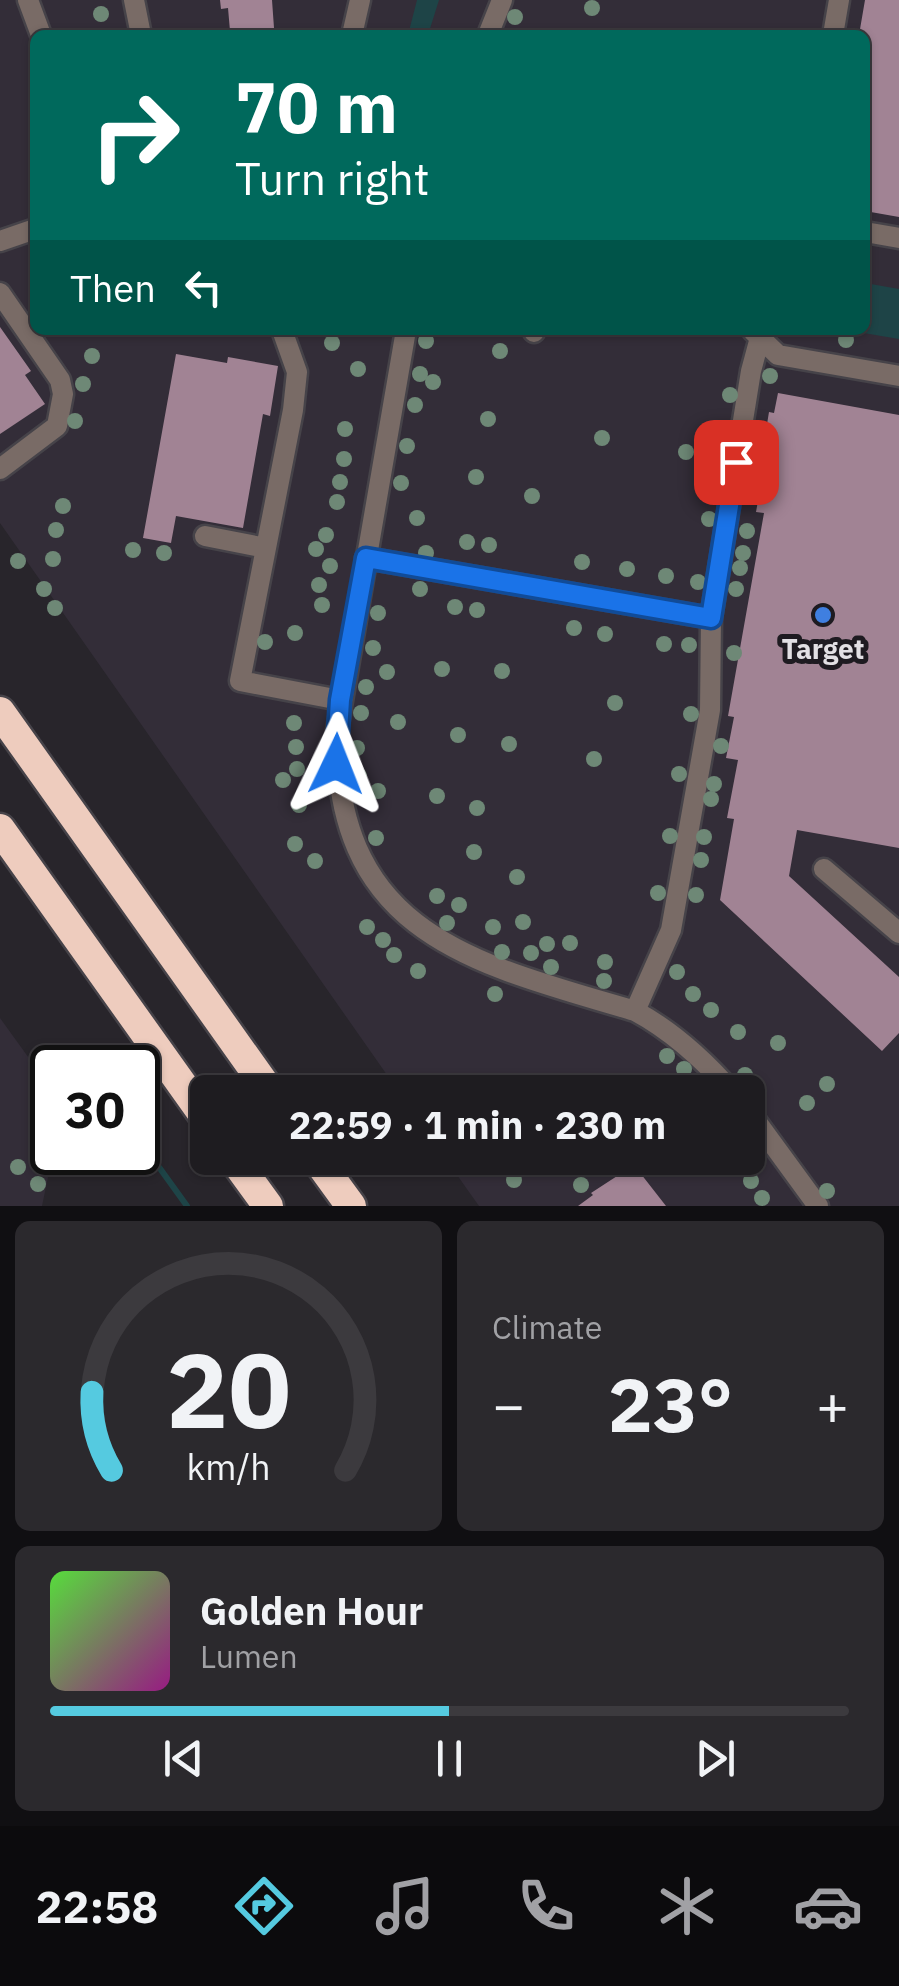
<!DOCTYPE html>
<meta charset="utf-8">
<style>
:root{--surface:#1e1c20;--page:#2b292d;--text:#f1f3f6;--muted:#a1a1a5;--line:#3c3a3e;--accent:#55cae0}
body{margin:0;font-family:"IBM Plex Sans",sans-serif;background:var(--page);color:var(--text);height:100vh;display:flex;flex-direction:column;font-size:38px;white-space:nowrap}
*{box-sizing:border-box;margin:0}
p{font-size:32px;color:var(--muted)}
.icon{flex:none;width:55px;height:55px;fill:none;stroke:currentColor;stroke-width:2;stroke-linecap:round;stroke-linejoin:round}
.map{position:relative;height:1206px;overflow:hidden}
.side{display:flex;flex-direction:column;gap:15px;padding:15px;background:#100f12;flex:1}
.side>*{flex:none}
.top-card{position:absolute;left:30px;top:30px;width:840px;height:305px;border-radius:15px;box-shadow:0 2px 8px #0004,0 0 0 2px var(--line);background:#00695c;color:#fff;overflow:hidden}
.speed{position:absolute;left:30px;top:1045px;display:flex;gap:20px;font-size:50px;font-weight:700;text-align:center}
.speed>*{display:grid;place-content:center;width:130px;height:130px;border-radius:50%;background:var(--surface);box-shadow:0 2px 8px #0004,0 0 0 2px var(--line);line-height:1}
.speed .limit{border:5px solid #111;border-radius:15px;background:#fff;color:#111}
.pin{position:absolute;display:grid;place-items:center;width:85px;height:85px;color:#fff;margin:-42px;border-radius:20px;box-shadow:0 5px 15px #0006}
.me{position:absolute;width:110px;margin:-55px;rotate:2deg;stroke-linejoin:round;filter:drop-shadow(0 0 8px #0008)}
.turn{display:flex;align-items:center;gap:35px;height:210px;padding:0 40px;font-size:45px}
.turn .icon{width:130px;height:130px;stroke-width:2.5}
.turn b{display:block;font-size:70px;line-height:85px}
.then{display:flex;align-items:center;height:95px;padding:0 40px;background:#0003;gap:20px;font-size:38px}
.big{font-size:75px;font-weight:700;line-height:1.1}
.side .widget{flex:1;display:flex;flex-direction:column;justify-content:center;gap:15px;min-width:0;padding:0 35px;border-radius:15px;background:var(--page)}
.side .dial{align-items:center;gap:0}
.dial svg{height:260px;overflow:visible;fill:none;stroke:var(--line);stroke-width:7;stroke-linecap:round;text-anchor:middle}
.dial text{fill:var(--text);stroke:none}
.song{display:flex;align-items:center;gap:30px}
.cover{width:120px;height:120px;border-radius:15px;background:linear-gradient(135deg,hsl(110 70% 55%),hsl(310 70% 35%))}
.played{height:10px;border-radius:5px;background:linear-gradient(90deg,var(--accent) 50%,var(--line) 50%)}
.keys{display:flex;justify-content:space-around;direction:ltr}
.heat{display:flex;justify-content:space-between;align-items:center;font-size:55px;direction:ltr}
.side .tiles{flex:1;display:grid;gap:15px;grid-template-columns:1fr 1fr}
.widget:last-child{grid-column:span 2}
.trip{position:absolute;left:190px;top:1075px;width:575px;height:100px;border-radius:15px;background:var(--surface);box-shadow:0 2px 8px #0004,0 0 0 2px var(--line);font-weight:700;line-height:100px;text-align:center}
.tab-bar{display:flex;height:160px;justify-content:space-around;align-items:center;background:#0c0b0d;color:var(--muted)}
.tab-bar .icon{width:70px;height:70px}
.tab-bar .current{color:var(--accent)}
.tab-bar b{font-size:45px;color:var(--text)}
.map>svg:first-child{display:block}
</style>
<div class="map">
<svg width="899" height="1206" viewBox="0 0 899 1206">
<rect width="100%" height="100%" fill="#28252b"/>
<path fill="#332d38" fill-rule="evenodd" d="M0,0H899V1206H479L445,1158H748V1092H399L0,523ZM35,35H865V330H35Z
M0,1018L52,1090L53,1153L42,1206H0Z"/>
<path fill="#1e4447" d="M417,0H439L428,35H408Z
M865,283L899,289V339L846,330H865Z"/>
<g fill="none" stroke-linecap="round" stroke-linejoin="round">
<path stroke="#1e4447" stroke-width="6" d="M84,1059L88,1068
M138,1138L187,1206"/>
</g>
<path fill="#a18394" d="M220,0H272L274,28L230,31L228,8L221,9Z
M865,0H899V217L865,211V77L869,55H865V35H859Z
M0,327L31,371L25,375L45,404L0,434Z
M176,354L227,363L228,357L278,366L270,416L263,414L243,528L176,516L171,543L143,538Z
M778,393L899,415V848L797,830L789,876L899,977V1033L882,1051L720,900L734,819L727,818L738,760L726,758L734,717L728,716L764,513L756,512L763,473L759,472L769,412L774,413Z
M634,1165L666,1206H578L593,1195L591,1193Z"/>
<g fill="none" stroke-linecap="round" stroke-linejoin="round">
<g stroke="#464349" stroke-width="25">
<path id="minor" d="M28,0L41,35
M134,0L141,35
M352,35L360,0
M488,35L502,0
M833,35L839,0
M865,232L899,238
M0,241L35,229
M0,293L60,380L63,394L57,426L0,469
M282,330L297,372L293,410L240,681L340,700
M406,330L337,730C334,934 472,963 635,1011C674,1032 704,1060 732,1092
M753,331L778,355L899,376
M534,332V330
M205,536L266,548
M366,558L711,618
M824,869L899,933
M635,1011L671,930L710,710L711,618L751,371L762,330
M748,1110L818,1206"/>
</g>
<g stroke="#464349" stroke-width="35">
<path id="highway" d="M0,712L270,1092
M0,829L208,1121
M233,1158L268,1206
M316,1158L351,1206"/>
</g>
<use href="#minor" stroke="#796b66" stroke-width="20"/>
<use href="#highway" stroke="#eeccbe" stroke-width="30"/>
</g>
<g fill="#6e8876">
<circle cx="592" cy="8" r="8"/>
<circle cx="101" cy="14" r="8"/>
<circle cx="515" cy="17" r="8"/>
<circle cx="846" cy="340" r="8"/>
<circle cx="426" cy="341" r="8"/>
<circle cx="332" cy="343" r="8"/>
<circle cx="500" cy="351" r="8"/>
<circle cx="92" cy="356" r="8"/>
<circle cx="358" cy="369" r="8"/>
<circle cx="420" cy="374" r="8"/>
<circle cx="770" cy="376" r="8"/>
<circle cx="433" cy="382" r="8"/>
<circle cx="83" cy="384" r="8"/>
<circle cx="730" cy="395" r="8"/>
<circle cx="415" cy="405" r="8"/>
<circle cx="488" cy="419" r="8"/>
<circle cx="75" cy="421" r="8"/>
<circle cx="345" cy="429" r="8"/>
<circle cx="602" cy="438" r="8"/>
<circle cx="407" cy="446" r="8"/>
<circle cx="686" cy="452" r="8"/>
<circle cx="344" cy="459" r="8"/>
<circle cx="719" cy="459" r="8"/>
<circle cx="476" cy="477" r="8"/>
<circle cx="340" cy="482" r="8"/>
<circle cx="401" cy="483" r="8"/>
<circle cx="532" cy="496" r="8"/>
<circle cx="337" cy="502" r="8"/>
<circle cx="63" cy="506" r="8"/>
<circle cx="417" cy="518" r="8"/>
<circle cx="709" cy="519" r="8"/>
<circle cx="56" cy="530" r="8"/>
<circle cx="747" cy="531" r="8"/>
<circle cx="326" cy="535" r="8"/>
<circle cx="467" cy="542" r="8"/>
<circle cx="489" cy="545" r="8"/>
<circle cx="316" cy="549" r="8"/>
<circle cx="133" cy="550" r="8"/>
<circle cx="164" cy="553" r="8"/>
<circle cx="426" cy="553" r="8"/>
<circle cx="743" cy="553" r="8"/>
<circle cx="53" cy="559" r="8"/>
<circle cx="18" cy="561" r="8"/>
<circle cx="582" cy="562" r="8"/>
<circle cx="330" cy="566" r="8"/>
<circle cx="740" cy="568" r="8"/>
<circle cx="627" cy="569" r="8"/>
<circle cx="666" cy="576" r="8"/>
<circle cx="698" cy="582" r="8"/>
<circle cx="319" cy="585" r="8"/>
<circle cx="44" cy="589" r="8"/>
<circle cx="420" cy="589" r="8"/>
<circle cx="736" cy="589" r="8"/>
<circle cx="322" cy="605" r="8"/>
<circle cx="455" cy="607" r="8"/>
<circle cx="55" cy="608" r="8"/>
<circle cx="477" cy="610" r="8"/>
<circle cx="378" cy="613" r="8"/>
<circle cx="574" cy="628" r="8"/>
<circle cx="295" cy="633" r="8"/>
<circle cx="605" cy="634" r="8"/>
<circle cx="265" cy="642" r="8"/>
<circle cx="664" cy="644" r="8"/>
<circle cx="689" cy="645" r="8"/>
<circle cx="373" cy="648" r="8"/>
<circle cx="734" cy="653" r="8"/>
<circle cx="442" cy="669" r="8"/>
<circle cx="502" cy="671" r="8"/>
<circle cx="387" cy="672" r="8"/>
<circle cx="366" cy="687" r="8"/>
<circle cx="615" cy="703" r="8"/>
<circle cx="361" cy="713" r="8"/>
<circle cx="691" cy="714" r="8"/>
<circle cx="398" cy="722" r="8"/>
<circle cx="294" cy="723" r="8"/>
<circle cx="458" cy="735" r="8"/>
<circle cx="509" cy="744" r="8"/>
<circle cx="721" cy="746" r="8"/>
<circle cx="296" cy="747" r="8"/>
<circle cx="357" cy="748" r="8"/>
<circle cx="594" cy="759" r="8"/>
<circle cx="297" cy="769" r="8"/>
<circle cx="679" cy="774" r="8"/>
<circle cx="359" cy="776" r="8"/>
<circle cx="283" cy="780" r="8"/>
<circle cx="714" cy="784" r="8"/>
<circle cx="378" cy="791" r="8"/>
<circle cx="437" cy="796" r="8"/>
<circle cx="711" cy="799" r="8"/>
<circle cx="299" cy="805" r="8"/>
<circle cx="477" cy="808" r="8"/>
<circle cx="670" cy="836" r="8"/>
<circle cx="704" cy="837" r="8"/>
<circle cx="376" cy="838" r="8"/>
<circle cx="295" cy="844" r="8"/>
<circle cx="474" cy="852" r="8"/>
<circle cx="701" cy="860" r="8"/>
<circle cx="315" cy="861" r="8"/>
<circle cx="517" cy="877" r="8"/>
<circle cx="658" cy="893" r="8"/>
<circle cx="696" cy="895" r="8"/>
<circle cx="437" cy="896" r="8"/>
<circle cx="459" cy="905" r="8"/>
<circle cx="523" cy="922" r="8"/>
<circle cx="447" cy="923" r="8"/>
<circle cx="367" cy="927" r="8"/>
<circle cx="493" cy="927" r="8"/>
<circle cx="383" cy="940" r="8"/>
<circle cx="570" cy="943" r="8"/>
<circle cx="547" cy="944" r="8"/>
<circle cx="502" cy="952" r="8"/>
<circle cx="531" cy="953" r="8"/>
<circle cx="394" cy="955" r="8"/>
<circle cx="605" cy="962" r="8"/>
<circle cx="551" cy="967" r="8"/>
<circle cx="418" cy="971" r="8"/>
<circle cx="677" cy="972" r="8"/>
<circle cx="604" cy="981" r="8"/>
<circle cx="495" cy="994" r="8"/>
<circle cx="693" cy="994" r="8"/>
<circle cx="711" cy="1010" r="8"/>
<circle cx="738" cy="1032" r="8"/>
<circle cx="778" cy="1043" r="8"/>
<circle cx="667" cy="1056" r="8"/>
<circle cx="684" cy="1069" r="8"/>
<circle cx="745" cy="1075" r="8"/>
<circle cx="827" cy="1084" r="8"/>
<circle cx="807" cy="1103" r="8"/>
<circle cx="529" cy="1166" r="8"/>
<circle cx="18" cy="1167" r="8"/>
<circle cx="615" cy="1168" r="8"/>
<circle cx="514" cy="1180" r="8"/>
<circle cx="751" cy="1181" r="8"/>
<circle cx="38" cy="1184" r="8"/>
<circle cx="581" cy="1185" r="8"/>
<circle cx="827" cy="1191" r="8"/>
<circle cx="762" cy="1198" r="8"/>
</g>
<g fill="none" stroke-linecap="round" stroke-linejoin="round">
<g stroke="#114b97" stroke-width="25">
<path id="route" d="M336,764L340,700L366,558L711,618L736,462"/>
</g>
<use href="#route" stroke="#1a73e8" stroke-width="18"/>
</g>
<circle fill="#3f7fe0" stroke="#1e1b21" stroke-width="4" cx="823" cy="615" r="10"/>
<g text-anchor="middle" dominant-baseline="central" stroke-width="10" stroke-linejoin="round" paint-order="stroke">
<g font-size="28" font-weight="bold" fill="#e2e0e4" stroke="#1e1b21">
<text x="823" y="648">Target</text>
</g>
</g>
</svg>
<div class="speed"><div class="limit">30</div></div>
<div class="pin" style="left:736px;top:462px;background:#d93025"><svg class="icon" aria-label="arrive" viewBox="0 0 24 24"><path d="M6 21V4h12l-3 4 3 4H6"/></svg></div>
<svg class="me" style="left:336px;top:764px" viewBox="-20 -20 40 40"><path d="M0-17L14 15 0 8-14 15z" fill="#1a73e8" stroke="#fff" stroke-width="4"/></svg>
<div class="trip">22:59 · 1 min · 230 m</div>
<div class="top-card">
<div class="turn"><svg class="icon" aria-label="right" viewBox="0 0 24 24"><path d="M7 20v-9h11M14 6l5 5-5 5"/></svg><div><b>70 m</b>Turn right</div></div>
<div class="then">Then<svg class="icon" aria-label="left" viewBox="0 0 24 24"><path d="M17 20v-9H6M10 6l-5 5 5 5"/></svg></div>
</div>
</div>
<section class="side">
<div class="tiles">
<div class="widget dial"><svg viewBox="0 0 100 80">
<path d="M14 69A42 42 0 1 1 86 69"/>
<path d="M14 69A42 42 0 0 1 8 45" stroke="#55cae0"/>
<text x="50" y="56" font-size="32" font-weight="700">20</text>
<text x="50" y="72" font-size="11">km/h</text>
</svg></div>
<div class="widget"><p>Climate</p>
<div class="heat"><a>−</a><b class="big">23°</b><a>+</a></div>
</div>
<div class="widget">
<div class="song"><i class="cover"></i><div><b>Golden Hour</b><p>Lumen</p></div></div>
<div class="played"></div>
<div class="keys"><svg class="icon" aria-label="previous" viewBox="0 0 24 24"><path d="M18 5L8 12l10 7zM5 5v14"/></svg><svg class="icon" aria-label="pause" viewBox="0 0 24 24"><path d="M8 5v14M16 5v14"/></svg><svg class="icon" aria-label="next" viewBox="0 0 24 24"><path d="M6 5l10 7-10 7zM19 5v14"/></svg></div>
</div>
</div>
</section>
<nav class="tab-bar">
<b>22:58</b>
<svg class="icon current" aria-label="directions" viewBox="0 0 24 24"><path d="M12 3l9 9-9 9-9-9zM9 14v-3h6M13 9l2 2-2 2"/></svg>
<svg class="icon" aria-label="music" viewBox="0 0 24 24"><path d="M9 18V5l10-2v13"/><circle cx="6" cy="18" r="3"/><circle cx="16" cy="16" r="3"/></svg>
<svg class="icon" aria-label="phone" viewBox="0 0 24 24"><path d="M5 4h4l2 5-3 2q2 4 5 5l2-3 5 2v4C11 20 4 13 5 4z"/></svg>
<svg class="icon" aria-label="climate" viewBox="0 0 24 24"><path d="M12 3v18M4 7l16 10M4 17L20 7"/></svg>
<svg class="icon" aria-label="car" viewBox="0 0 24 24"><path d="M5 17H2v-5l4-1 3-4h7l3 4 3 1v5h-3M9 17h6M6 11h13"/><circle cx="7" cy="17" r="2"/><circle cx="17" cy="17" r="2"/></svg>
</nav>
